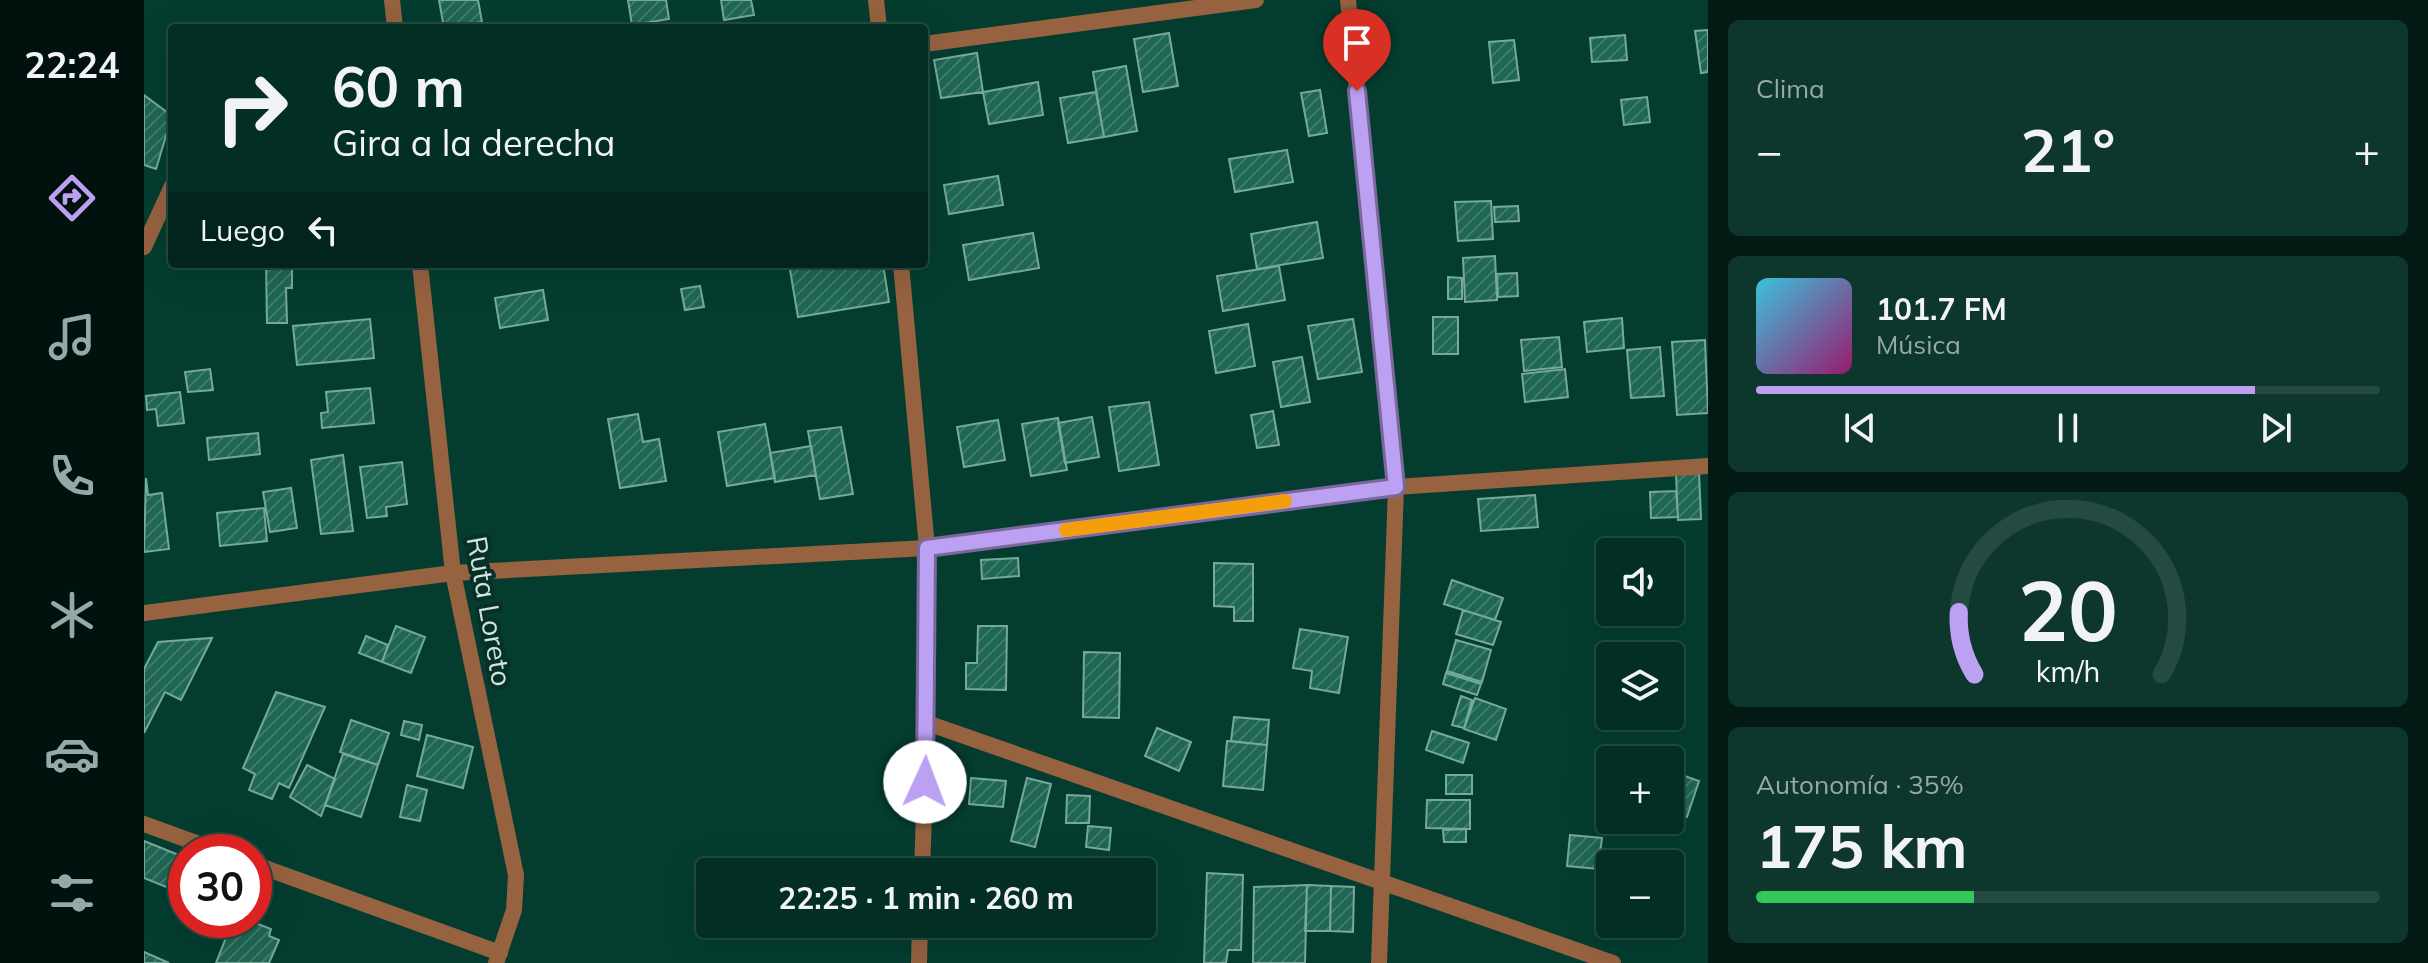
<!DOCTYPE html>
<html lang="es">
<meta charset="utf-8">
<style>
:root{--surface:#032e24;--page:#0d362c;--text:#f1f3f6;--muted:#97a8a6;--line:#244a41;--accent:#bca0f2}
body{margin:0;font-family:Mulish,sans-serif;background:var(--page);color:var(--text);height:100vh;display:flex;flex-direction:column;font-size:30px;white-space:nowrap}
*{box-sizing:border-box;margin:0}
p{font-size:26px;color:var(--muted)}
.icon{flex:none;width:44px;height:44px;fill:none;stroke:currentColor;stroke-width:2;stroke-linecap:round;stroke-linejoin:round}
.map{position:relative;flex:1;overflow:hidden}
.sheet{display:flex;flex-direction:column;gap:20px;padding:20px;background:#021914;width:720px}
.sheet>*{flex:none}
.top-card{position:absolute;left:24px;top:24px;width:760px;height:244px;border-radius:8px;box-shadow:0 8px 32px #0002,0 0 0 2px var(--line);background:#032e24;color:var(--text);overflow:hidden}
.buttons{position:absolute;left:1452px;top:538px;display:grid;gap:16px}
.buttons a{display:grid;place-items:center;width:88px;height:88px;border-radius:8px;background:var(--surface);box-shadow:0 8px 32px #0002,0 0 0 2px var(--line);font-size:40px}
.speed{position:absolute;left:24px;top:834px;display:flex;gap:16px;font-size:40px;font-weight:700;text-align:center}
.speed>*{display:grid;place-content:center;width:104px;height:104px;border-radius:50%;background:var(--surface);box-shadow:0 8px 32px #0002,0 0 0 2px var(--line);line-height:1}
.speed .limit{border:12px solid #d22;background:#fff;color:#111}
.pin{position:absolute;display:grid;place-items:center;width:68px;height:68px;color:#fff;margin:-82px -34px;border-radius:50% 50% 50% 0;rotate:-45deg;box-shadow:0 0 8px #0007}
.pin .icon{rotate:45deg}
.me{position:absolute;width:88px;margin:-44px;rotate:2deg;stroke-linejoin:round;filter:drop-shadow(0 0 6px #0008)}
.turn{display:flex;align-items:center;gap:28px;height:168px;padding:0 32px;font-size:36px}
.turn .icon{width:104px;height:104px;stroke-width:2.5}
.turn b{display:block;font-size:56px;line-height:68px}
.then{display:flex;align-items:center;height:76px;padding:0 32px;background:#0003;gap:16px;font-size:30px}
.big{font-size:60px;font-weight:700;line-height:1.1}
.sheet .tile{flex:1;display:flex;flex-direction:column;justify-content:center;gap:12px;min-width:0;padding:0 28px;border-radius:12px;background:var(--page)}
.sheet .dial{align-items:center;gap:0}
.dial svg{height:208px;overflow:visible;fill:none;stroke:var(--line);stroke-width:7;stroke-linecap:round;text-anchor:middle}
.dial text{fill:var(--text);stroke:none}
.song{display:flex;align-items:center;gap:24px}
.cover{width:96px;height:96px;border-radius:12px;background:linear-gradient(135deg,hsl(190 70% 55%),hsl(320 70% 35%))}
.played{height:8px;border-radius:4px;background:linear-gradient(90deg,var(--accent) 80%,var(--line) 80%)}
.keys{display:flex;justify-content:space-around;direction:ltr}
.heat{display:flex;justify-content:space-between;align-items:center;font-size:44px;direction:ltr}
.charge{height:12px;border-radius:6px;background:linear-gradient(90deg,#34c759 35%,var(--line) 0)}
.trip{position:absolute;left:552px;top:858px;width:460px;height:80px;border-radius:8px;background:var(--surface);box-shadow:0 8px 32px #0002,0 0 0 2px var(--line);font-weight:700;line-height:80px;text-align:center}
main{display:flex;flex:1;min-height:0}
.menu{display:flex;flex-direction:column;width:144px;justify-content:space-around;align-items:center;background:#01120e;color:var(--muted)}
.menu .icon{width:56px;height:56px}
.menu .current{color:var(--accent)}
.menu b{font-size:36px;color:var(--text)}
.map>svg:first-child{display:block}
</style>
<main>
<nav class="menu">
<b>22:24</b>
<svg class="icon current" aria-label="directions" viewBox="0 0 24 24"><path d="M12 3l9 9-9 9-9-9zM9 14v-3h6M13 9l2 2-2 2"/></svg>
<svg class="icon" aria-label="music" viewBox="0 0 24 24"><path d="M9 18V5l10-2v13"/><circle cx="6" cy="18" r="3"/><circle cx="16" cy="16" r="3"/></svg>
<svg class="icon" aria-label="phone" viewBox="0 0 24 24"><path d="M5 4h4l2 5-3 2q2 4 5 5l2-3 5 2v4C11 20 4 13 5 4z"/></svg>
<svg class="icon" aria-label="climate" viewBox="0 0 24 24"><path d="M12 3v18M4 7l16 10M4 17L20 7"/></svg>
<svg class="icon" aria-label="car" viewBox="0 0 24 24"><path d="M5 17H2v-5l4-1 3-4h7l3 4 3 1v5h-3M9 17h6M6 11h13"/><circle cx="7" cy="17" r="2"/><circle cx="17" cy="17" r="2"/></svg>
<svg class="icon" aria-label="filters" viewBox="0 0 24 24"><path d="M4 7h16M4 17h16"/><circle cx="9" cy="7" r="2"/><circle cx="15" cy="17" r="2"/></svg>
</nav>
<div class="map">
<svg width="1564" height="963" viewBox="0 0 1564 963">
<defs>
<pattern id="building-hatch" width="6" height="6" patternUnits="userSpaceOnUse" patternTransform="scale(2)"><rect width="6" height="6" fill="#1f6654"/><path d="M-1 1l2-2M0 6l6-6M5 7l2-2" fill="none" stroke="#3e7c6c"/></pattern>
</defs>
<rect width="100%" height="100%" fill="#043d30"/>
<path fill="url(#building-hatch)" stroke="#76a999" stroke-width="2" d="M295,0H334L338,22L300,28Z
M484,0H522L525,19L488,25Z
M577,0H607L610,15L580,20Z
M1564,30V72L1557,73L1551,31Z
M1025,33L1034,86L999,92L990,39Z
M1481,35L1483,60L1448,62L1446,38Z
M1370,40L1375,80L1349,83L1345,42Z
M833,53L839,92L797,98L790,60Z
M982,66L993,131L960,137L949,72Z
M894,82L899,115L845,124L839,92Z
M1176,90L1183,133L1165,136L1157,93Z
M952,92L960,137L924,143L916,98Z
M0,95L28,116L12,169L0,165Z
M1503,97L1506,122L1480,125L1477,100Z
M1143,150L1149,182L1091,192L1085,159Z
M854,176L859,205L805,214L800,185Z
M1347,201L1349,239L1314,241L1311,202Z
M1374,206L1375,221L1351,222L1350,207Z
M1173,222L1179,258L1113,269L1107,234Z
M889,233L895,268L825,280L819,245Z
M1351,256L1353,300L1321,302L1319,258Z
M122,264H148V288H142L143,323H123Z
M645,264H739L745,302L654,317Z
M1135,266L1141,300L1079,311L1073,276Z
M1373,273L1374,296L1354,297L1353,274Z
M1304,277L1318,278V299H1304Z
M556,286L560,307L541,310L537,289Z
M399,290L404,320L356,328L351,298Z
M1289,317H1314V354H1289Z
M1478,318L1480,348L1443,352L1440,322Z
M226,319L230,358L153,365L149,326Z
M1209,319L1218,372L1174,379L1164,326Z
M1104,324L1111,366L1072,373L1065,331Z
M1415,337L1418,367L1380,371L1377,340Z
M1561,340L1564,413L1533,415L1528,342Z
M1516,347L1520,396L1487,398L1483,350Z
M1158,357L1166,402L1137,407L1129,362Z
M66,369L69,390L44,392L41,372Z
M1421,369L1424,397L1381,402L1378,374Z
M226,388L230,423L178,428L177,413L184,412L182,392Z
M36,392L40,423L14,426L12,409L3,410L2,396Z
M1005,402L1015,465L975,471L965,407Z
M1129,411L1135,445L1113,448L1107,415Z
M494,414L499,442L515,439L522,481L476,488L464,419Z
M948,417L955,457L921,463L914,423Z
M914,418L923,470L887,476L878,424Z
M854,420L861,460L820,467L813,427Z
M621,424L631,478L583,486L574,432Z
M697,427L709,494L676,499L664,431Z
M114,433L116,454L65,460L63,438Z
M667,446L672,475L631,482L626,453Z
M199,455L209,531L177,534L167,460Z
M258,462L263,504L242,507L243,516L223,518L216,467Z
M1555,472L1557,519L1534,520L1532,473Z
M2,478L4,495L18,493L25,549L0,552Z
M147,488L153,528L126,532L119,492Z
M1532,491L1534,517L1507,518L1506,492Z
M1391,495L1394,527L1337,531L1334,499Z
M120,508L123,541L76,546L73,513Z
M874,558L875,576L838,579L837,560Z
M1070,563L1109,564V621H1090V607L1070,606Z
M1308,580L1359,598L1351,620L1300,604Z
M1319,610L1357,622L1349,645L1312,634Z
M252,626L281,637L267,673L238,662Z
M834,626H863L862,690L822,689V663H833Z
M1156,629L1204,637L1195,693L1166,688L1168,671L1149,668Z
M222,636L244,645L238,662L215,653Z
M68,638L37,700L21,692L0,733V669L14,642Z
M1312,640L1347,650L1338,682L1303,671Z
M940,652L976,653L975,718L939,717Z
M1302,673L1337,684L1333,695L1299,684Z
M132,692L181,707L145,788L135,783L128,799L105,790L111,774L99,768Z
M1317,696L1328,700L1320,728L1308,725Z
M1331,698L1362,709L1352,740L1320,729Z
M1090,717L1125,720L1123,745L1087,741Z
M207,720L245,733L234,765L196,752Z
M260,721L278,725L275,740L257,735Z
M1013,728L1047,742L1035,771L1001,756Z
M1288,731L1325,743L1319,763L1282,750Z
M283,735L329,747L319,788L273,776Z
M1083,741L1123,745L1119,790L1079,786Z
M199,754L234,765L217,817L181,805Z
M163,765L191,779L177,816L146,797Z
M1527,771L1555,781L1543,817L1526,811Z
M1302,775H1328V794H1302Z
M827,778L862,781L859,807L825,804Z
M883,778L907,784L891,847L867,841Z
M263,785L283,790L276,821L256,817Z
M923,795L946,796L945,823H922Z
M1283,800H1326V829L1282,828Z
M944,826L967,828L965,850L942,847Z
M1322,829V842H1300L1299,830Z
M1426,835L1458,838L1454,869L1423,866Z
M0,841L42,858V895L0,878Z
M917,860L934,862L933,872H915Z
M1063,873L1099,875L1097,950H1084L1082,963H1060Z
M1163,885L1187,886L1186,931H1161Z
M1163,885L1161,963H1109L1110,887Z
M1187,886L1210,887L1209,932L1186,931Z
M89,920H104L127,929L125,936L135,940L125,963H72Z
M0,952L25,963H0Z"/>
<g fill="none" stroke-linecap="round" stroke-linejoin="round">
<path stroke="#966240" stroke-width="16" d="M248,0L251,28
M732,0L735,28
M1204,0L1252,487L1235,963
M780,44L1112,0
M0,247L28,186
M276,264L309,573L372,875L370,910L352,963
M757,264L783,548V723L778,872
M0,613L309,573L783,548L1252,487L1564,466
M783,723L1469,963
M0,824L77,852
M110,864L356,953
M775,963L776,924"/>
</g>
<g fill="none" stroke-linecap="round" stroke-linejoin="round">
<g stroke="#7a689d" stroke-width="20">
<path id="route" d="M781,782L783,548L1252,487L1213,91"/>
</g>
<use href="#route" stroke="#bca0f2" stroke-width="14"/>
<path stroke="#f59e0b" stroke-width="14" d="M922,530L1141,501"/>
</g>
<g text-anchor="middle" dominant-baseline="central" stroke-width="8" stroke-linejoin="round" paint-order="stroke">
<g font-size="28" fill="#cde6de" stroke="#083027">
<text transform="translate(346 611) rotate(80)">Ruta Loreto</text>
</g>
</g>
</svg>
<div class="buttons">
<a><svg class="icon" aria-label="sound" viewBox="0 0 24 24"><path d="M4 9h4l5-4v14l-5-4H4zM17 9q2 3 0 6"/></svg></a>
<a><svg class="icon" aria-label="layers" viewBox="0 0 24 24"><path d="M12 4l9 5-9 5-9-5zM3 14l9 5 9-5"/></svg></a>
<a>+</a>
<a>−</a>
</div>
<div class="speed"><div class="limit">30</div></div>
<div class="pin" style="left:1213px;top:91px;background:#d93025"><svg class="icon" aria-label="arrive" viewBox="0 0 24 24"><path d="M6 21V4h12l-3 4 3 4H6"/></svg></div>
<svg class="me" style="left:781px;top:782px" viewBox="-20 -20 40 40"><circle r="19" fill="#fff"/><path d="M0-13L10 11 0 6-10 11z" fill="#bca0f2"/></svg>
<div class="trip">22:25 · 1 min · 260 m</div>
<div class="top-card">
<div class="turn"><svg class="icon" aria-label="right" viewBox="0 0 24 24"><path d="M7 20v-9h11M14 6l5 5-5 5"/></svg><div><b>60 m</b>Gira a la derecha</div></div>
<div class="then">Luego<svg class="icon" aria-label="left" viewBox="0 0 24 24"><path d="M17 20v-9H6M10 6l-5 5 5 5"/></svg></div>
</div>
</div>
<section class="sheet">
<div class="tile"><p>Clima</p>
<div class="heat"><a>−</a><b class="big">21°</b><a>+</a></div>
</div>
<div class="tile">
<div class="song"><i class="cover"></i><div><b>101.7 FM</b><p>Música</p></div></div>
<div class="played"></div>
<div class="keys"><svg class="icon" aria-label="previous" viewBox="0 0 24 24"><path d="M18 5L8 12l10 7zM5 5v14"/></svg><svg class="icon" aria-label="pause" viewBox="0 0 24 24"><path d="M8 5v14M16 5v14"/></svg><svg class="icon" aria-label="next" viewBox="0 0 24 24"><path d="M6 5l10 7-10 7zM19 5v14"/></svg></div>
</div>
<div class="tile dial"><svg viewBox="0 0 100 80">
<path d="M14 69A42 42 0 1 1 86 69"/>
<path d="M14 69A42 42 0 0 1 8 45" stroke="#bca0f2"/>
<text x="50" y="56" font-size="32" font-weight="700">20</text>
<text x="50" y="72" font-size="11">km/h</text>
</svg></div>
<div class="tile"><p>Autonomía · 35%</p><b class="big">175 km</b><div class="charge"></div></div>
</section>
</main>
